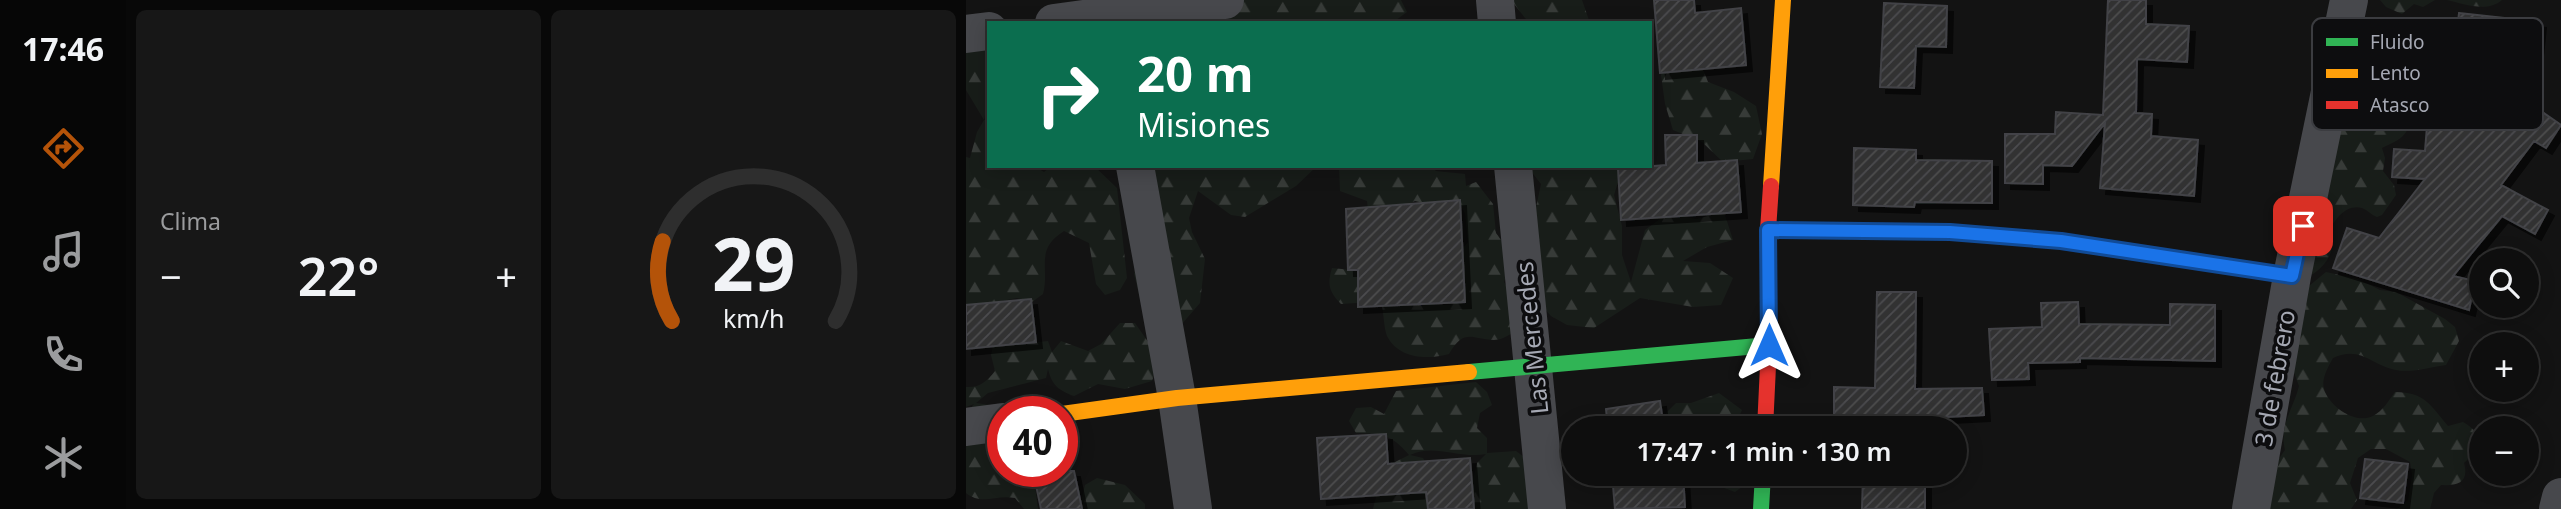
<!DOCTYPE html>
<html lang="es">
<meta charset="utf-8">
<style>
:root{--surface:#0e0e0e;--page:#171717;--text:#f1f3f6;--muted:#9b9c9e;--line:#2e2e2e;--accent:#b45309}
body{margin:0;font-family:"Noto Sans",sans-serif;background:var(--page);color:var(--text);height:100vh;display:flex;flex-direction:column;font-size:26px;white-space:nowrap}
*{box-sizing:border-box;margin:0}
p{font-size:23px;color:var(--muted)}
.icon{flex:none;width:38px;height:38px;fill:none;stroke:currentColor;stroke-width:2;stroke-linecap:round;stroke-linejoin:round}
.map{position:relative;flex:1;overflow:hidden}
.drawer{display:flex;flex-direction:column;gap:10px;padding:10px;background:#080808;width:840px}
.drawer>*{flex:none}
.banner{position:absolute;left:21px;top:21px;width:665px;height:147px;border-radius:0px;box-shadow:0 4px 18px #0003,0 0 0 2px var(--line);background:#0b6e4f;color:#fff;overflow:hidden}
.fabs{position:absolute;left:1503px;top:248px;display:grid;gap:14px}
.fabs a{display:grid;place-items:center;width:70px;height:70px;border-radius:50%;background:var(--surface);box-shadow:0 4px 18px #0003,0 0 0 2px var(--line);font-size:35px}
.speed{position:absolute;left:21px;top:396px;display:flex;gap:14px;font-size:35px;font-weight:700;text-align:center}
.speed>*{display:grid;place-content:center;width:91px;height:91px;border-radius:50%;background:var(--surface);box-shadow:0 4px 18px #0003,0 0 0 2px var(--line);line-height:1}
.speed .limit{border:10px solid #d22;background:#fff;color:#111}
.pin{position:absolute;display:grid;place-items:center;width:60px;height:60px;color:#fff;margin:-30px;border-radius:14px;box-shadow:0 4px 10px #0006}
.me{position:absolute;width:77px;margin:-38px;rotate:0deg;stroke-linejoin:round;filter:drop-shadow(0 0 5px #0008)}
.turn{display:flex;align-items:center;gap:24px;height:147px;padding:0 35px;font-size:32px}
.turn .icon{width:91px;height:91px;stroke-width:2.5}
.turn b{display:block;font-size:49px;line-height:60px}
.big{font-size:52px;font-weight:600;line-height:1.1}
.drawer .widget{flex:1;display:flex;flex-direction:column;justify-content:center;gap:10px;min-width:0;padding:0 24px;border-radius:10px;background:var(--page)}
.drawer .dial{align-items:center;gap:0}
.dial svg{height:182px;overflow:visible;fill:none;stroke:var(--line);stroke-width:7;stroke-linecap:round;text-anchor:middle}
.dial text{fill:var(--text);stroke:none}
.heat{display:flex;justify-content:space-between;align-items:center;font-size:38px;direction:ltr}
.drawer .tiles{flex:1;display:grid;gap:10px;grid-template-columns:repeat(2,1fr)}
.trip{position:absolute;left:595px;top:416px;width:406px;height:70px;border-radius:35px;background:var(--surface);box-shadow:0 4px 18px #0003,0 0 0 2px var(--line);font-weight:600;line-height:70px;text-align:center}
main{display:flex;flex:1;min-height:0}
.menu{display:flex;flex-direction:column;width:126px;justify-content:space-around;align-items:center;background:#060606;color:var(--muted)}
.menu .icon{width:49px;height:49px}
.menu .current{color:var(--accent)}
.menu b{font-size:32px;color:var(--text)}
.map>svg:first-child{display:block}
</style>
<main>
<nav class="menu">
<b>17:46</b>
<svg class="icon current" aria-label="directions" viewBox="0 0 24 24"><path d="M12 3l9 9-9 9-9-9zM9 14v-3h6M13 9l2 2-2 2"/></svg>
<svg class="icon" aria-label="music" viewBox="0 0 24 24"><path d="M9 18V5l10-2v13"/><circle cx="6" cy="18" r="3"/><circle cx="16" cy="16" r="3"/></svg>
<svg class="icon" aria-label="phone" viewBox="0 0 24 24"><path d="M5 4h4l2 5-3 2q2 4 5 5l2-3 5 2v4C11 20 4 13 5 4z"/></svg>
<svg class="icon" aria-label="climate" viewBox="0 0 24 24"><path d="M12 3v18M4 7l16 10M4 17L20 7"/></svg>
</nav>
<section class="drawer">
<div class="tiles">
<div class="widget"><p>Clima</p>
<div class="heat"><a>−</a><b class="big">22°</b><a>+</a></div>
</div>
<div class="widget dial"><svg viewBox="0 0 100 80">
<path d="M14 69A42 42 0 1 1 86 69"/>
<path d="M14 69A42 42 0 0 1 10 34" stroke="#b45309"/>
<text x="50" y="56" font-size="32" font-weight="700">29</text>
<text x="50" y="72" font-size="11">km/h</text>
</svg></div>
</div>
</section>
<div class="map">
<svg width="1595" height="509" viewBox="0 0 1595 509">
<defs>
<pattern id="forest-firs" width="22" height="20" patternUnits="userSpaceOnUse" patternTransform="scale(1.75)"><rect width="22" height="20" fill="#181d19"/><path d="M5 1l3.5 6h-7zM16 11l3.5 6h-7z" fill="#373b38"/></pattern>
<pattern id="building-hatch" width="6" height="6" patternUnits="userSpaceOnUse" patternTransform="scale(1.75)"><rect width="6" height="6" fill="#313133"/><path d="M-1 1l2-2M0 6l6-6M5 7l2-2" fill="none" stroke="#4c4c4e"/></pattern>
<filter id="shadow"><feDropShadow dx="6" dy="6" stdDeviation="0" flood-color="#0009"/></filter>
</defs>
<rect width="100%" height="100%" fill="#131313"/>
<path fill="url(#forest-firs)" d="M256,0H435L441,12L430,20L394,23H266L253,10Z
M545,0H616L624,23H563Z
M1414,0H1469L1457,7L1448,4L1436,14L1420,7Z
M1481,0H1536C1521,13 1498,4 1481,0Z
M0,32L23,37V116L19,115L18,120H23V166H68L78,172L86,166H128L151,188L161,278L154,290L139,295L130,284L123,243L98,231C68,250 84,267 77,294L66,302L51,298L0,308V157L4,158L11,132L18,120L0,90Z
M705,48L732,56L742,82L768,92L790,106L796,134L787,159L757,162L736,142L707,130L699,104L695,75Z
M1399,84C1408,89 1418,91 1423,101C1427,108 1426,114 1433,121H1436L1442,129C1435,141 1427,142 1416,148L1419,158L1417,171L1428,185L1430,195L1416,215L1411,217C1405,215 1402,210 1396,208C1379,204 1369,220 1362,232C1363,235 1366,238 1366,242C1368,255 1355,270 1345,275L1367,125Z
M162,166H351L330,186L279,217L265,215L232,191L223,218L226,232L239,259L234,303L215,325L178,314L168,274L176,233Z
M373,166H464L470,171L499,174L500,186L510,182L527,204L530,233L547,255L538,282L553,307L545,334C539,337 534,340 528,340C505,339 498,328 483,354C461,360 433,359 421,336C418,328 418,316 416,307L404,302L375,304C363,292 361,284 366,268L395,271L440,303L483,305L496,300L500,286L485,262L502,242L499,214L493,201L475,207L449,201L431,209L404,230L401,201L374,191Z
M561,166H657L648,195L656,226V255L665,282L679,230L702,213L730,219L758,212L767,240L741,247L717,261L744,263L767,278L755,305L727,307L674,298L628,328L601,325L585,316L566,295L563,240L575,184Z
M1360,272L1392,279L1414,290L1430,292L1479,319L1489,327L1493,341L1480,365C1465,367 1446,373 1430,370C1406,366 1395,345 1367,358C1362,367 1355,379 1358,389C1363,406 1389,425 1407,416C1417,411 1423,400 1429,392C1459,392 1465,406 1482,426L1497,422C1520,435 1515,448 1498,463C1503,482 1493,486 1475,485L1468,493L1464,509H1431L1442,500L1446,475L1444,462L1420,449H1405L1392,458L1384,483L1391,500L1385,509H1297L1312,460L1319,450C1313,425 1327,410 1333,386L1326,367L1343,286Z
M154,323H169L194,359L186,381L159,389L132,384L108,396C92,390 86,385 82,369L80,378L22,393L10,403L24,405L37,417V471H67L72,509H58L49,498C30,494 16,506 0,493V413L8,404L0,407V387C14,388 21,381 29,371L25,355L28,341L55,344L82,341L86,352L95,341L122,351L135,344Z
M510,382L521,392L526,405L514,413L511,428L521,438V453L550,451L562,460L572,509H503L501,503L511,463L520,454C494,459 467,443 444,455L457,458L465,473V509H407L417,468L443,455C425,434 417,434 390,433L383,421L390,408L405,407L418,414L430,391Z
M753,393L776,410L767,429H697L695,426L700,413L710,403H725Z
M734,474H782L780,484L769,492L737,480Z
M131,478L159,485L179,504V509H113L119,485Z"/>
<path fill="url(#building-hatch)" stroke="#424346" stroke-width="2" filter="url(#shadow)" d="M688,0H728L729,13L775,8L780,65L694,73Z
M1142,0H1180V24L1223,26L1221,62L1171,59L1170,113L1186,114L1185,136L1232,140L1228,196L1134,188L1139,123L1106,166L1077,165V184L1039,183V134H1089L1090,112L1137,115Z
M918,3L981,6L980,47L950,46L948,88L914,87Z
M1493,13L1574,22L1566,98L1562,102L1595,125L1580,148L1568,141L1535,185L1582,210L1569,234L1536,216L1487,276L1509,281L1503,310L1367,268L1381,228L1413,238L1459,179L1426,177L1428,149L1459,151L1461,126L1492,129L1488,57Z
M699,135H731V163L771,160L775,212L655,220L652,169L700,165Z
M888,148L950,150V160L1026,161V203L949,202L948,207L887,205Z
M494,200L499,302L392,307V270H382L380,209Z
M911,292H950L949,389L1016,388L1018,415L961,418V429L868,428V387L909,388Z
M65,299L70,342L0,349V305Z
M1112,302L1113,324L1204,325V304L1249,305V361L1114,358V362L1062,363L1063,379L1026,380L1023,329L1076,327L1075,303Z
M694,401L698,429H642L640,409Z
M420,434L422,464L504,458L508,509H462L460,492L355,499L351,438Z
M1399,459L1442,464L1437,503L1394,498Z
M67,471H108L116,509H75Z
M646,474H717L719,507L649,509Z
M897,474H959V509H896Z"/>
<g fill="none" stroke-linecap="round" stroke-linejoin="round">
<path stroke="#47484c" stroke-width="38" d="M529,0L531,23
M88,23L259,0
M0,34L23,31
M169,166L211,398L227,509
M547,166L581,509
M0,427L37,422
M1285,509L1326,276L1383,0
M1592,509L1595,497"/>
<path stroke="#30b455" stroke-width="16" d="M802,230L984,232L1095,241L1326,276
M503,372L803,345
M795,509L797,474"/>
<path stroke="#ff9f0a" stroke-width="16" d="M805,186L817,0
M96,414L211,398L503,372"/>
<path stroke="#e5322d" stroke-width="16" d="M799,429L803,345L802,230L805,186"/>
</g>
<g fill="none" stroke-linecap="round" stroke-linejoin="round">
<g stroke="#114b97" stroke-width="18">
<path id="route" d="M803,345L802,230L984,232L1095,241L1326,276L1337,226"/>
</g>
<use href="#route" stroke="#1a73e8" stroke-width="12"/>
</g>
<g text-anchor="middle" dominant-baseline="central" stroke-width="7" stroke-linejoin="round" paint-order="stroke">
<g font-size="24" fill="#a5a8b3" stroke="#0d0d0f">
<text transform="translate(565 338) rotate(-96)">Las Mercedes</text>
<text transform="translate(1308 378) rotate(-80)">3 de febrero</text>
</g>
</g>
<rect x="1346" y="18" width="231" height="112" rx="10" fill="#0d0d0f" stroke="#3b3c40" stroke-width="2"/>
<rect x="1360" y="38" width="32" height="8" fill="#30b455"/>
<rect x="1360" y="69" width="32" height="9" fill="#ff9f0a"/>
<rect x="1360" y="101" width="32" height="8" fill="#e5322d"/>
<g font-size="19" fill="#a5a8b3">
<text x="1404" y="49">Fluido</text>
<text x="1404" y="80">Lento</text>
<text x="1404" y="112">Atasco</text>
</g>
</svg>
<div class="fabs">
<a><svg class="icon" aria-label="search" viewBox="0 0 24 24"><circle cx="10" cy="10" r="6"/><path d="M15 15l6 6"/></svg></a>
<a>+</a>
<a>−</a>
</div>
<div class="speed"><div class="limit">40</div></div>
<div class="pin" style="left:1337px;top:226px;background:#d93025"><svg class="icon" aria-label="arrive" viewBox="0 0 24 24"><path d="M6 21V4h12l-3 4 3 4H6"/></svg></div>
<svg class="me" style="left:803px;top:345px" viewBox="-20 -20 40 40"><path d="M0-17L14 15 0 8-14 15z" fill="#1a73e8" stroke="#fff" stroke-width="4"/></svg>
<div class="trip">17:47 · 1 min · 130 m</div>
<div class="banner">
<div class="turn"><svg class="icon" aria-label="right" viewBox="0 0 24 24"><path d="M7 20v-9h11M14 6l5 5-5 5"/></svg><div><b>20 m</b>Misiones</div></div>
</div>
</div>
</main>
